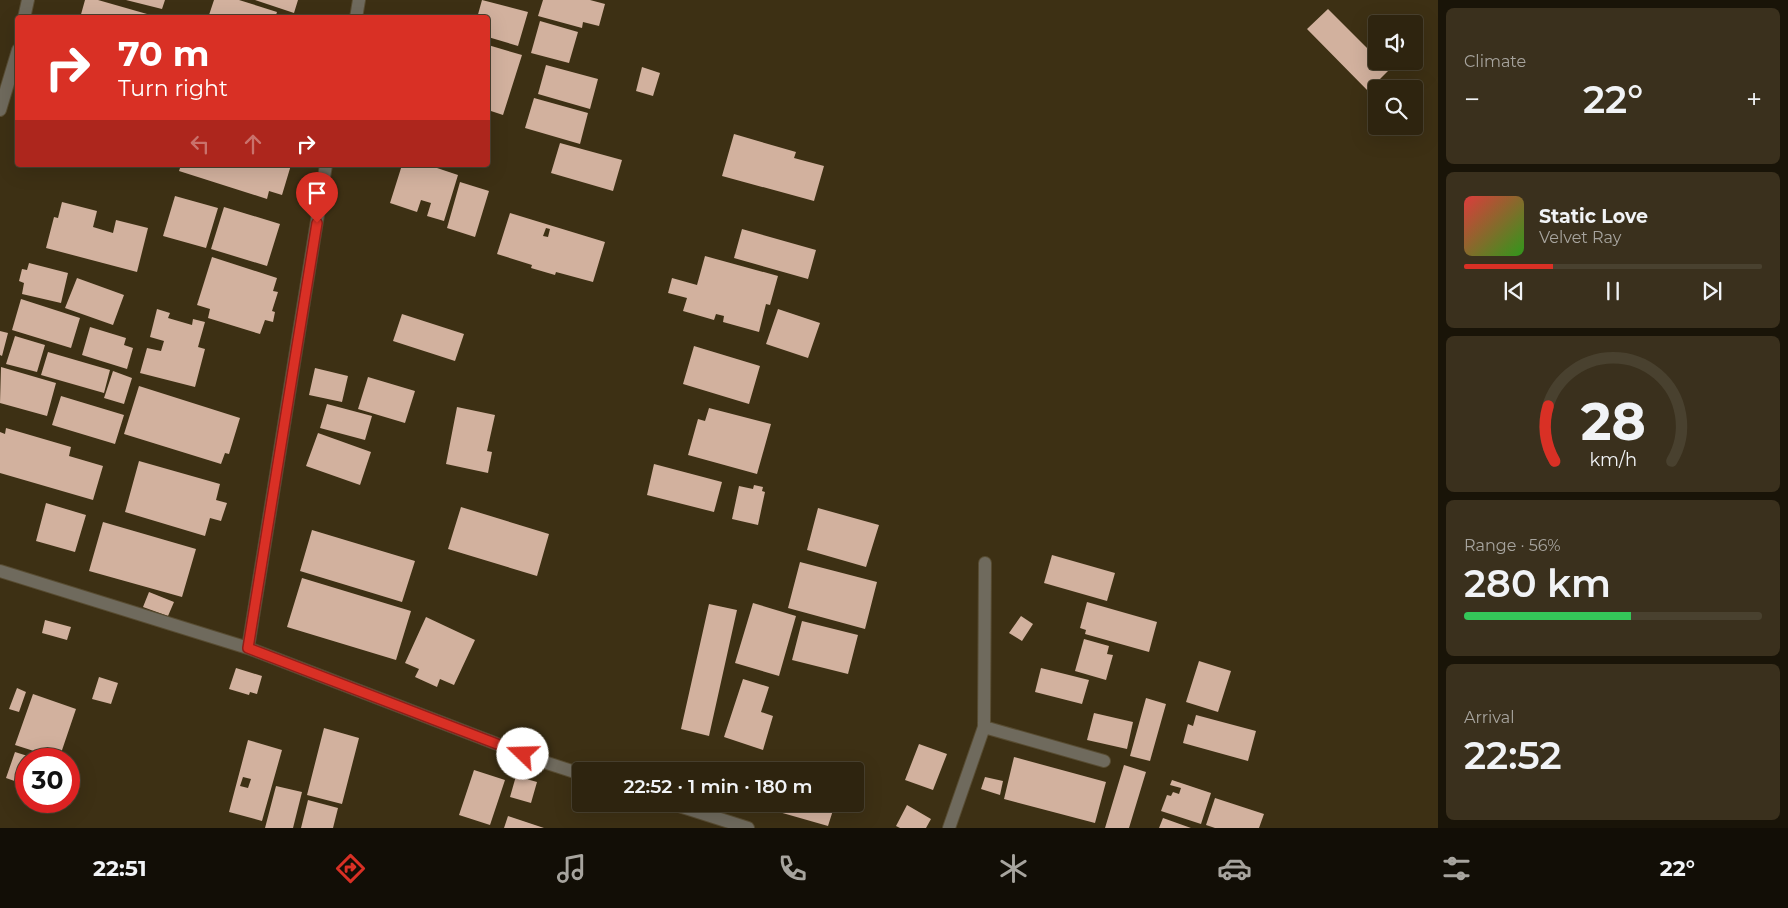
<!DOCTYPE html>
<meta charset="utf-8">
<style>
:root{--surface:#2e240f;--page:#3a301d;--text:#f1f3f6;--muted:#a7a49e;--line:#49412f;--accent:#d93025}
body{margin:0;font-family:Montserrat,sans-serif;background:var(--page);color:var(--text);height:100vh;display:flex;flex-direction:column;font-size:19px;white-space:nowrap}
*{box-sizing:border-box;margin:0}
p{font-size:16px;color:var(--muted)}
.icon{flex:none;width:28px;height:28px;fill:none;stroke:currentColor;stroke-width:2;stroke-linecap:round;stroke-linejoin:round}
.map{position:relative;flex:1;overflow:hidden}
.panel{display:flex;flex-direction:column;gap:8px;padding:8px;background:#191408;width:350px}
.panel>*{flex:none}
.top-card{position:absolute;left:15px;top:15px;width:475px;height:152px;border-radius:5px;box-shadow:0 5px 20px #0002,0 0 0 1px var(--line);background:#d93025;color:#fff;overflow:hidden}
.fabs{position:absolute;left:1368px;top:15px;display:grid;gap:10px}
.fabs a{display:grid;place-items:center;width:55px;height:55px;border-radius:5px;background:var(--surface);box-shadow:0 5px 20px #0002,0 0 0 1px var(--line);font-size:25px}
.speed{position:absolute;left:15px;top:748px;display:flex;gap:10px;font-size:25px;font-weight:700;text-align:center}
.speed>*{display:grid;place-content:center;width:65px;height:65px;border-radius:50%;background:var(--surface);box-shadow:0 5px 20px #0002,0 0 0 1px var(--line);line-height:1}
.speed .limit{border:8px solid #d22;background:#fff;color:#111}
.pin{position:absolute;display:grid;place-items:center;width:42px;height:42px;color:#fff;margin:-51px -21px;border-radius:50% 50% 50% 0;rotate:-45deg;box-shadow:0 0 5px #0007}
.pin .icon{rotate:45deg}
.me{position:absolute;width:55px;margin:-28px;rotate:291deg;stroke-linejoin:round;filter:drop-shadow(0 0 4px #0008)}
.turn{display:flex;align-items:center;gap:18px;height:105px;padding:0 20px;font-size:22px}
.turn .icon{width:65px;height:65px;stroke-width:2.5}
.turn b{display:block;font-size:35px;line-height:42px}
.lanes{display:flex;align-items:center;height:48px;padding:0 20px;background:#0003;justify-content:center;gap:25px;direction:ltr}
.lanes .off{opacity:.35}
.big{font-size:38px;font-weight:600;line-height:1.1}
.panel .widget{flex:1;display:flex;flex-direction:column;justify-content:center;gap:8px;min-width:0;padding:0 18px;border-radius:8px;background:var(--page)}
.panel .dial{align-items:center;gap:0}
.dial svg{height:130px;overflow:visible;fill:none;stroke:var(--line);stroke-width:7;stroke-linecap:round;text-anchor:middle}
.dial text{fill:var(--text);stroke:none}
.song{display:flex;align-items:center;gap:15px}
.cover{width:60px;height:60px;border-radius:8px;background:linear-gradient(135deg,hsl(0 70% 55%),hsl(110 70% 35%))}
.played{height:5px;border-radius:2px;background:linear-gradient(90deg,var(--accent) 30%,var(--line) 30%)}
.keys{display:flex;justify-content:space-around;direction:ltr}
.heat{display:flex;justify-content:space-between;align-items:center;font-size:28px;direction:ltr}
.charge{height:8px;border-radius:4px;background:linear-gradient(90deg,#34c759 56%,var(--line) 0)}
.trip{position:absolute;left:572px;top:762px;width:292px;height:50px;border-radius:5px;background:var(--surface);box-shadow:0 5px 20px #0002,0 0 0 1px var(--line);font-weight:600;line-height:50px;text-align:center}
.tabs{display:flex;height:80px;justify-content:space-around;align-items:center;background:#120e06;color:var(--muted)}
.tabs .icon{width:35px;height:35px}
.tabs .selected{color:var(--accent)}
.tabs b{font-size:22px;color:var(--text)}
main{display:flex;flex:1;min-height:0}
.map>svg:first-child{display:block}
</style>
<main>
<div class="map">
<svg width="1438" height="828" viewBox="0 0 1438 828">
<rect width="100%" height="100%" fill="#3d3014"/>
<path fill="#d2b19e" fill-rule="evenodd" d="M85,0H98L161,18H80Z
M126,0H165L162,9Z
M214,0H239L277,12L275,18H208Z
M255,0H298L294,13Z
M482,0L528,12L518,46L488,37V18H477Z
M543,0H590L605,4L599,26L583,22L582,28L538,16Z
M1328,9L1376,57V61H1380L1389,70L1368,91L1307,29Z
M540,21L578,32L569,63L531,53Z
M488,45L522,55L503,115L488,110Z
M546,65L598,79L590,109L538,94Z
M642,67L660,73L653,96L636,91Z
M534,98L588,113L580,144L525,128Z
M734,134L796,152L794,158L824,166L814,201L722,176Z
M560,143L622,160L613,191L551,173Z
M181,165H291L282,195L269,191L267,199L179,171Z
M402,165H428L458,175L444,221L427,216L431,203L421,200L417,212L390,203Z
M460,182L489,191L475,237L447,228Z
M175,196L218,208L206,248L163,236Z
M62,202L97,211L93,227L113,233L116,220L148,228L137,272L46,248L54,217L58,218Z
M224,207L280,224L267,266L211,249Z
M510,213L605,242L593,282L556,272L555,275L531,268L532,265L497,254ZM546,228L550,229L548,237L543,236Z
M742,229L816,250L808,279L734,258Z
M705,256L778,276L770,305L766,304L759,332L723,322L724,316L716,314L714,320L683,311L687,298L668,293L672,278L697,285Z
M212,257L277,278L273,291L278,292L272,311L275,312L273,322L265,320L260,334L208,318L210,309L197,305Z
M29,263L68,273L61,303L22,294L24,283L19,281L22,269L27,270Z
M77,278L124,295L113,325L65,308Z
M21,299L80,318L71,348L12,330Z
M157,309L170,313L168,318L192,325L193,319L205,322L198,347L205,349L195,387L140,373L147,348L161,351L164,341L150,337Z
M778,309L820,323L808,358L766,344Z
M402,314L464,334L455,361L393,341Z
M90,327L126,338L124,345L133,348L127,369L82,355Z
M0,331L8,333L2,356L0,355Z
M15,336L45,345L37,372L6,364Z
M694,346L760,366L749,404L683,384Z
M48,352L110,370L104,393L41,375Z
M1,367L56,383L47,416L0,403Z
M315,368L348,376L342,402L309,395Z
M113,371L132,378L124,404L104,398Z
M368,377L415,391L405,423L358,409Z
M139,386L240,418L229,454L225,453L221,464L124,434Z
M61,396L124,415L115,444L52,425Z
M327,404L372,416L365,440L320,428Z
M457,407L495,415L487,451L492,452L488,473L446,464Z
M709,408L771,424L757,474L688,455L698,419L705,421Z
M6,428L71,447L69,456L103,466L93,500L0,473V432L5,434Z
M318,433L371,452L360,485L306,466Z
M139,461L220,484L216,500L227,503L221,521L210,518L205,536L125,512Z
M654,464L722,482L714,512L647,495Z
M754,485L763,487L762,491L765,492L758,525L732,519L739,486L753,489Z
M46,503L86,515L75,552L36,541Z
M461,507L549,534L537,576L448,549Z
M818,508L879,525L866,567L807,550Z
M103,522L196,549L182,597L89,571Z
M312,530L415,561L402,602L300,571Z
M1052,555L1115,573L1107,601L1044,583Z
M800,562L877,582L865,629L788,608Z
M302,578L411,611L396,660L287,627Z
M149,592L174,602L168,616L143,607Z
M1087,602L1157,622L1149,652L1085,634L1086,630L1080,628Z
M753,603L796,616L779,676L735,663Z
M709,604L737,610L709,736L681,729Z
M1021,616L1033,624L1022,641L1009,633Z
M426,617L475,640L454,685L440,679L437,687L415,677L419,669L405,663Z
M45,620L71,627L67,640L42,633Z
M802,621L858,635L848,674L792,660Z
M1084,639L1109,646L1107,654L1113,655L1106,680L1075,671Z
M1199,661L1231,671L1218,712L1186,702Z
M236,668L262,676L257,694L250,692L249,695L229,689Z
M1041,668L1089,680L1082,704L1035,692Z
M99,677L118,683L111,704L92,699Z
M743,679L769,687L761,712L773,716L763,750L724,737Z
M17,688L26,692L19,712L9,709Z
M33,694L76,709L59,759L15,745Z
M1146,698L1166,704L1150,761L1130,756Z
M1094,713L1133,722L1127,749L1087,740Z
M1196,715L1256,731L1248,761L1183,743L1188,724L1193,726Z
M324,728L359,738L342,804L307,795Z
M248,740L282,750L262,821L229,812ZM243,777L251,779L248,788L240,786Z
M919,744L947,754L933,790L905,780Z
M15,752L34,758L26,759V785L6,778Z
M1014,757L1106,782L1095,823L1004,799Z
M1124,765L1146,772L1129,828H1105Z
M778,766L795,771H776Z
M474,770L505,780L490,825L459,815Z
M516,776L537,782L531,803L510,797Z
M985,777L1003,781L1000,795L981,789Z
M1172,780L1211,793L1201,824L1161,811L1167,795L1171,796L1173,792L1179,794L1181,788L1170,785Z
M276,786L302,792L293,828H265Z
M1215,798L1264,814L1259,828H1215L1206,825Z
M308,800L338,808L333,828H301Z
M767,804H835L828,826L765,808Z
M907,805L931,819L926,828H900L896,826Z
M508,816L544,828H504Z
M1163,818L1191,828H1159Z"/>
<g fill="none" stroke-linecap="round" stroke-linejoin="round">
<g stroke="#584c32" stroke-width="14">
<path id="minor" d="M24,18L28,0
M356,18L359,0
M0,110L18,50
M0,571L248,648L541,761L581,774
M248,648L326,165
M984,727L985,563
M673,804L748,828
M949,828L984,727L1104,761"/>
</g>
<use href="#minor" stroke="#6f6a5d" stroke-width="12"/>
</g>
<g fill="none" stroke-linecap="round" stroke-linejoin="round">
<g stroke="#8d1f18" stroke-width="12">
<path id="route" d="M317,223L248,648L523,754"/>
</g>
<use href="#route" stroke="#d93025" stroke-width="9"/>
</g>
</svg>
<div class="fabs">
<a><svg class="icon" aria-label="sound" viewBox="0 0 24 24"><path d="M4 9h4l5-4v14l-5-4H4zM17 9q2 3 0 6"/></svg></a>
<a><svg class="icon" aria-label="search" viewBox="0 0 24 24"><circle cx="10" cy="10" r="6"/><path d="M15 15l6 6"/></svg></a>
</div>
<div class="speed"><div class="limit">30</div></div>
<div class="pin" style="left:317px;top:223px;background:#d93025"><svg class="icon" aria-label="arrive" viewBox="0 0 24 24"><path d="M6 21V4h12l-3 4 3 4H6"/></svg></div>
<svg class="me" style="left:523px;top:754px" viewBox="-20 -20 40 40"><circle r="19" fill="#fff"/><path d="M0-13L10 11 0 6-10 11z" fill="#d93025"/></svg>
<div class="trip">22:52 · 1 min · 180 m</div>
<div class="top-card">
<div class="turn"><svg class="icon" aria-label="right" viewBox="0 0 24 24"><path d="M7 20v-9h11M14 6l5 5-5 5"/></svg><div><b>70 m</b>Turn right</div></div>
<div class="lanes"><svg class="icon off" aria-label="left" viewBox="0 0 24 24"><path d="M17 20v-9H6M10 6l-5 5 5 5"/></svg><svg class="icon off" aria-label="ahead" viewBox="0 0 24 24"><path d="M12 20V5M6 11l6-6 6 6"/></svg><svg class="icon" aria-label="right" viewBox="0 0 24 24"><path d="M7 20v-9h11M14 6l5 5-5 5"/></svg></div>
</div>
</div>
<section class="panel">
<div class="widget"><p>Climate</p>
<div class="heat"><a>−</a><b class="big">22°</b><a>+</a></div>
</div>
<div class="widget">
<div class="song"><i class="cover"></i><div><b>Static Love</b><p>Velvet Ray</p></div></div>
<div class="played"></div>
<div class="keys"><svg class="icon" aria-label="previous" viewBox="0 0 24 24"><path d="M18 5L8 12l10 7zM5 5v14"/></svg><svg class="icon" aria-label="pause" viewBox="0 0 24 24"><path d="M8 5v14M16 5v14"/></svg><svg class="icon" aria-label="next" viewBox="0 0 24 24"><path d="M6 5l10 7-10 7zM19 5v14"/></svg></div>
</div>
<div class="widget dial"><svg viewBox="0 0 100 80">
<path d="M14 69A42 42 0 1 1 86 69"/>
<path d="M14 69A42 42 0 0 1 10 35" stroke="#d93025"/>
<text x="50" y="56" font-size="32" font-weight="700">28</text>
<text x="50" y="72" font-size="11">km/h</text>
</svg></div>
<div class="widget"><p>Range · 56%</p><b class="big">280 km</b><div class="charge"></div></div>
<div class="widget"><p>Arrival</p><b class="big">22:52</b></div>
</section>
</main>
<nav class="tabs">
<b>22:51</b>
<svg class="icon selected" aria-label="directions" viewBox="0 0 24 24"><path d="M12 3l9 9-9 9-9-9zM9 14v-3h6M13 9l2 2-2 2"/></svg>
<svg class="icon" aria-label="music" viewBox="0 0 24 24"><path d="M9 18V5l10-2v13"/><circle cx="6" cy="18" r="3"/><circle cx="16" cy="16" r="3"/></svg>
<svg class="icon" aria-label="phone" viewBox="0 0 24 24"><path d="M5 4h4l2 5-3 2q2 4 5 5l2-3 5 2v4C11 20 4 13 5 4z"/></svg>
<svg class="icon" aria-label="climate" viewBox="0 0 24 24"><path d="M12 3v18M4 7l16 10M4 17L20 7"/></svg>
<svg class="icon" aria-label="car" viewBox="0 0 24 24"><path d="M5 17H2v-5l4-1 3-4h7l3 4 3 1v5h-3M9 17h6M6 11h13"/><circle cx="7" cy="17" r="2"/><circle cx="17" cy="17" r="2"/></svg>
<svg class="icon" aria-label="filters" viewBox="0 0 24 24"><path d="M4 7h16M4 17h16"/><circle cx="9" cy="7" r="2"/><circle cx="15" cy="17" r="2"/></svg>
<b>22°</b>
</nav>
